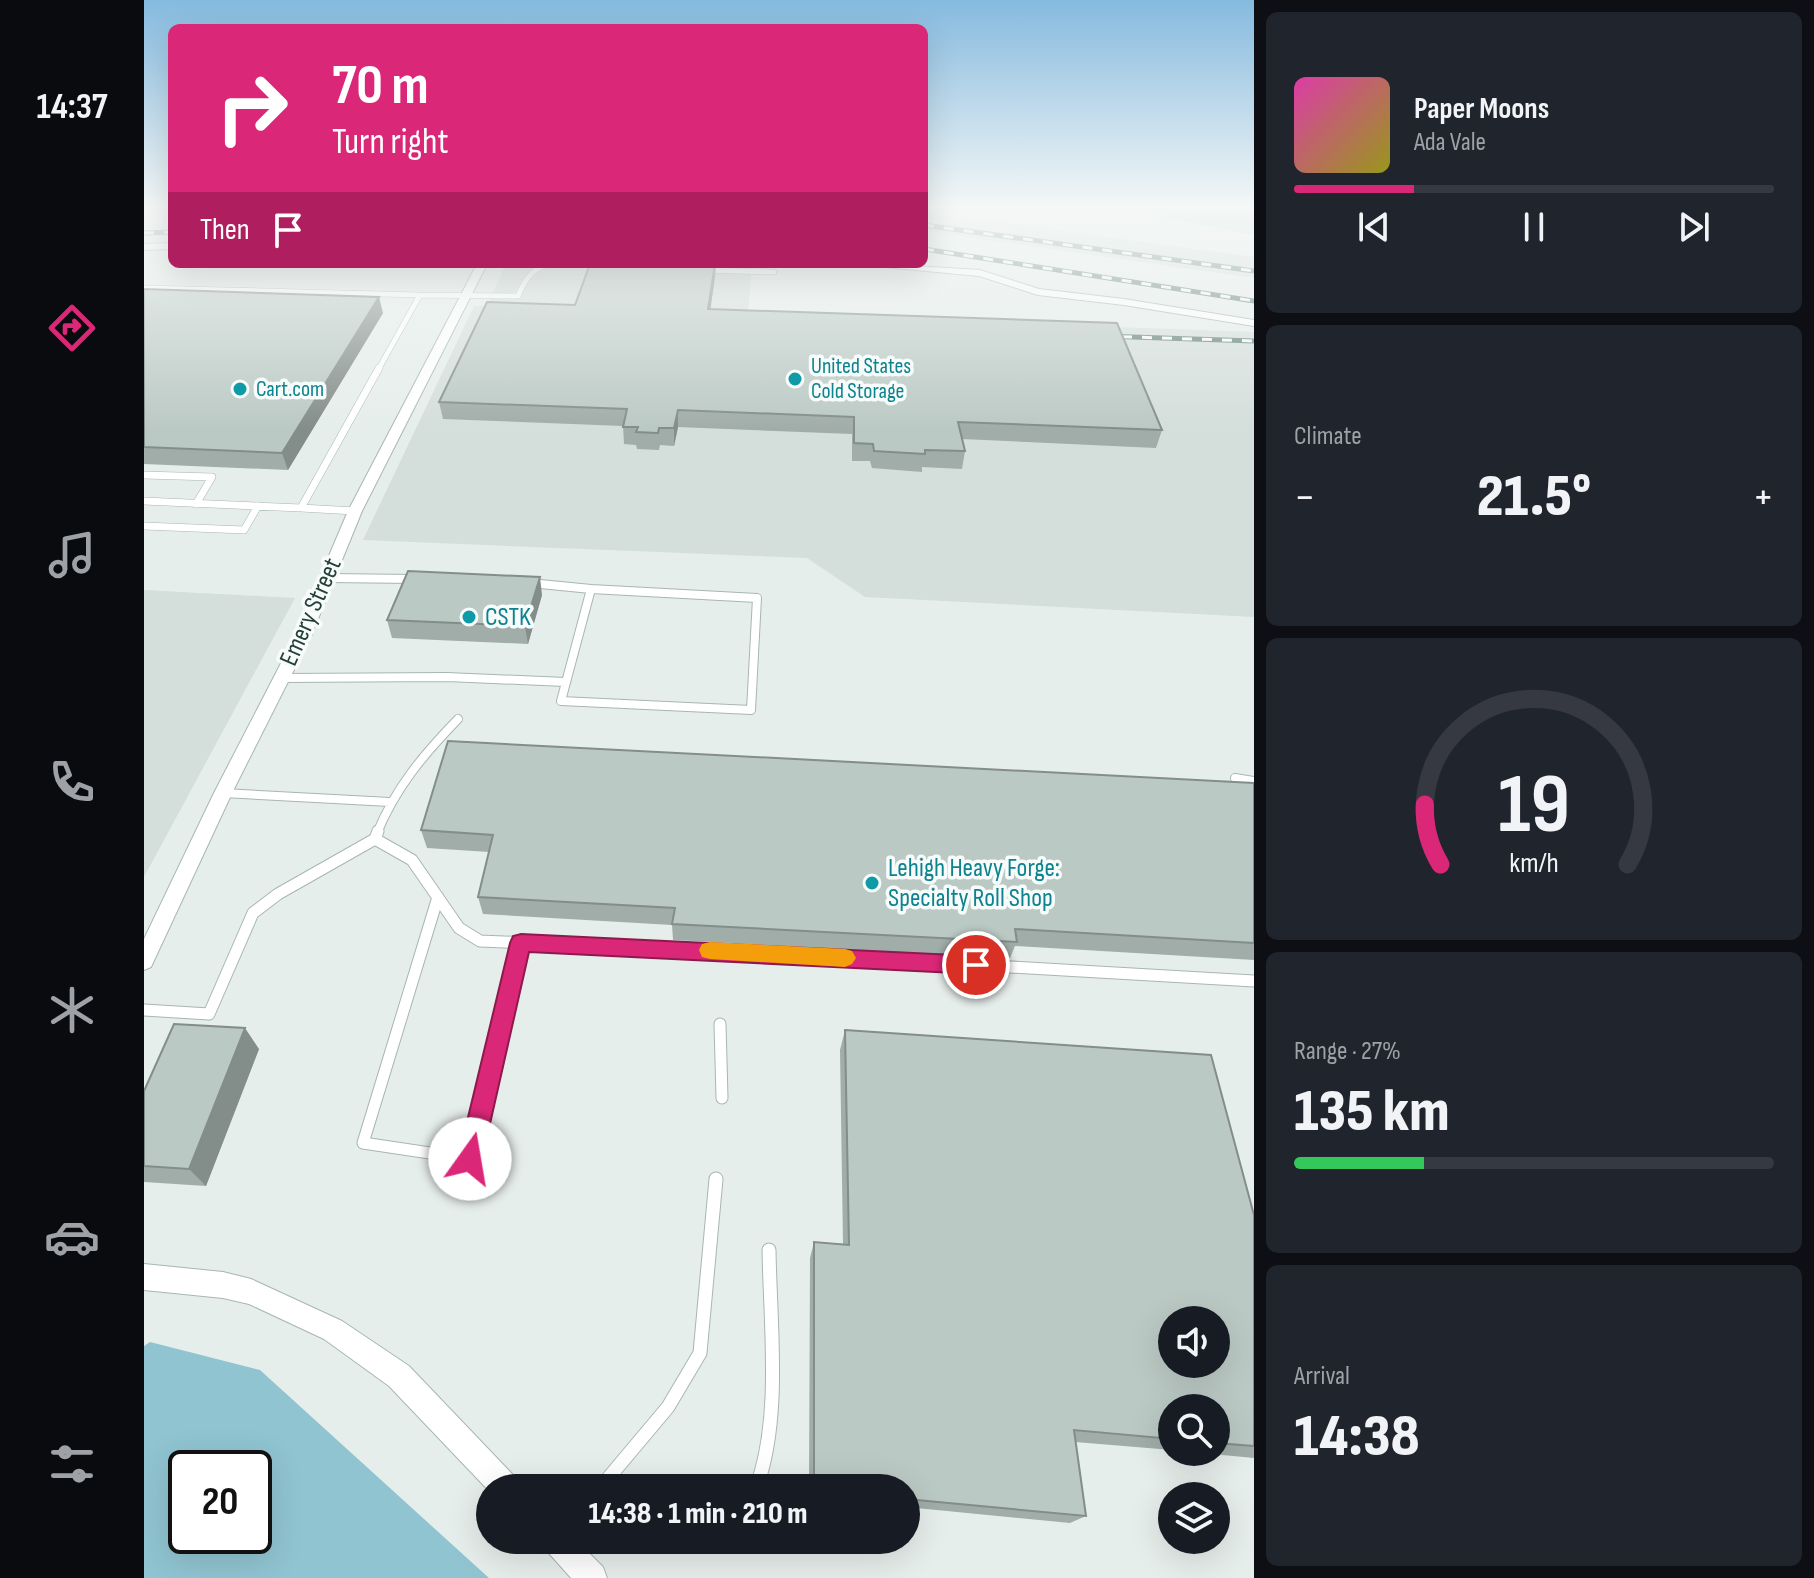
<!DOCTYPE html>
<meta charset="utf-8">
<style>
:root{--surface:#171b24;--page:#20242c;--text:#f1f3f6;--muted:#9ea1a6;--line:#363941;--accent:#db2777}
body{margin:0;font-family:"Sofia Sans Condensed",sans-serif;background:var(--page);color:var(--text);height:100vh;display:flex;flex-direction:column;font-size:30px;white-space:nowrap}
*{box-sizing:border-box;margin:0}
p{font-size:26px;color:var(--muted)}
.icon{flex:none;width:44px;height:44px;fill:none;stroke:currentColor;stroke-width:2;stroke-linecap:round;stroke-linejoin:round}
.map{position:relative;flex:1;overflow:hidden}
.drawer{display:flex;flex-direction:column;gap:12px;padding:12px;background:#0d0f14;width:560px}
.drawer>*{flex:none}
.banner{position:absolute;left:24px;top:24px;width:760px;height:244px;border-radius:12px;box-shadow:0 8px 32px #0002;background:#db2777;color:#fff;overflow:hidden}
.buttons{position:absolute;left:1014px;top:1306px;display:grid;gap:16px}
.buttons a{display:grid;place-items:center;width:72px;height:72px;border-radius:50%;background:var(--surface);box-shadow:0 8px 32px #0002;font-size:40px}
.speed{position:absolute;left:24px;top:1450px;display:flex;gap:16px;font-size:40px;font-weight:700;text-align:center}
.speed>*{display:grid;place-content:center;width:104px;height:104px;border-radius:50%;background:var(--surface);box-shadow:0 8px 32px #0002;line-height:1}
.speed .limit{border:4px solid #111;border-radius:12px;background:#fff;color:#111}
.pin{position:absolute;display:grid;place-items:center;width:68px;height:68px;color:#fff;margin:-34px;border:4px solid #fff;border-radius:50%;box-shadow:0 2px 8px #0007}
.me{position:absolute;width:88px;margin:-44px;rotate:13deg;stroke-linejoin:round;filter:drop-shadow(0 0 6px #0008)}
.turn{display:flex;align-items:center;gap:28px;height:168px;padding:0 32px;font-size:36px}
.turn .icon{width:104px;height:104px;stroke-width:2.5}
.turn b{display:block;font-size:56px;line-height:68px}
.then{display:flex;align-items:center;height:76px;padding:0 32px;background:#0003;gap:16px;font-size:30px}
.big{font-size:60px;font-weight:800;line-height:1.1}
.drawer .card{flex:1;display:flex;flex-direction:column;justify-content:center;gap:12px;min-width:0;padding:0 28px;border-radius:12px;background:var(--page)}
.drawer .dial{align-items:center;gap:0}
.dial svg{height:208px;overflow:visible;fill:none;stroke:var(--line);stroke-width:7;stroke-linecap:round;text-anchor:middle}
.dial text{fill:var(--text);stroke:none}
.song{display:flex;align-items:center;gap:24px}
.cover{width:96px;height:96px;border-radius:12px;background:linear-gradient(135deg,hsl(320 70% 55%),hsl(60 70% 35%))}
.played{height:8px;border-radius:4px;background:linear-gradient(90deg,var(--accent) 25%,var(--line) 25%)}
.keys{display:flex;justify-content:space-around;direction:ltr}
.heat{display:flex;justify-content:space-between;align-items:center;font-size:44px;direction:ltr}
.charge{height:12px;border-radius:6px;background:linear-gradient(90deg,#34c759 27%,var(--line) 0)}
.trip{position:absolute;left:332px;top:1474px;width:444px;height:80px;border-radius:40px;background:var(--surface);box-shadow:0 8px 32px #0002;font-weight:800;line-height:80px;text-align:center}
main{display:flex;flex:1;min-height:0}
.dock{display:flex;flex-direction:column;width:144px;justify-content:space-around;align-items:center;background:#090b0e;color:var(--muted)}
.dock .icon{width:56px;height:56px}
.dock .on{color:var(--accent)}
.dock b{font-size:36px;color:var(--text)}
.map>svg:first-child{display:block}
</style>
<main>
<nav class="dock">
<b>14:37</b>
<svg class="icon on" aria-label="directions" viewBox="0 0 24 24"><path d="M12 3l9 9-9 9-9-9zM9 14v-3h6M13 9l2 2-2 2"/></svg>
<svg class="icon" aria-label="music" viewBox="0 0 24 24"><path d="M9 18V5l10-2v13"/><circle cx="6" cy="18" r="3"/><circle cx="16" cy="16" r="3"/></svg>
<svg class="icon" aria-label="phone" viewBox="0 0 24 24"><path d="M5 4h4l2 5-3 2q2 4 5 5l2-3 5 2v4C11 20 4 13 5 4z"/></svg>
<svg class="icon" aria-label="climate" viewBox="0 0 24 24"><path d="M12 3v18M4 7l16 10M4 17L20 7"/></svg>
<svg class="icon" aria-label="car" viewBox="0 0 24 24"><path d="M5 17H2v-5l4-1 3-4h7l3 4 3 1v5h-3M9 17h6M6 11h13"/><circle cx="7" cy="17" r="2"/><circle cx="17" cy="17" r="2"/></svg>
<svg class="icon" aria-label="filters" viewBox="0 0 24 24"><path d="M4 7h16M4 17h16"/><circle cx="9" cy="7" r="2"/><circle cx="15" cy="17" r="2"/></svg>
</nav>
<div class="map">
<svg width="1110" height="1578" viewBox="0 0 1110 1578">
<rect width="100%" height="100%" fill="#e6eeeb"/>
<path fill="#d4deda" d="M780,212L1110,257V278L780,231Z
M362,264H608L604,314L1110,332V617L721,597L663,558L219,540L330,306H343Z
M0,590L151,598L0,877Z"/>
<path fill="#c0dfca" d="M994,208L1110,214V235L1007,215Z"/>
<path fill="#90c4d1" fill-rule="evenodd" d="M6,1342L116,1370L345,1578H0V1346ZM42,1468H110V1536H42Z"/>
<g fill="none" stroke-linecap="round" stroke-linejoin="round">
<g stroke="#a8b6b2" stroke-width="6">
<path id="lane-far4" d="M1067,208L1110,211
M562,270L630,272
M0,288L276,295L234,370
M276,295L374,296C391,253 416,263 455,266"/>
</g>
<g stroke="#a8b6b2" stroke-width="8">
<path id="lane-far3" d="M0,475L68,477L52,504
M0,501L157,508L235,368
M157,508L211,511
M0,526L100,530L114,506"/>
</g>
<g stroke="#a8b6b2" stroke-width="10">
<path id="lane-far2" d="M183,578L272,579
M386,583L447,589
M447,589L613,598L607,710L417,701Z
M138,678L303,677L422,682
M1091,778L1110,781
M79,793L246,802
M233,833C252,787 280,754 314,719"/>
</g>
<g stroke="#a8b6b2" stroke-width="13">
<path id="lane-far1" d="M231,839L268,860L315,928L336,941L590,951L1110,981
M294,897L219,1143L326,1159L377,943
M0,1010L65,1014L109,913L134,894L231,839L234,831
M576,1024L578,1098"/>
</g>
<g stroke="#a8b6b2" stroke-width="15">
<path id="lane" d="M456,1488L524,1407L556,1353L572,1179
M612,1488C638,1419 626,1323 625,1250"/>
</g>
<g stroke="#a8b6b2" stroke-width="2">
<path id="street" d="M28,243V249L0,250V244Z
M333,264H343L218,511L167,636L88,793L7,967L0,970V939L70,793L151,636L204,511Z
M735,264L836,270L895,289L980,299L1110,320V326L980,305L894,295L835,276L740,267Z
M0,1264L79,1272L107,1279L198,1321L265,1366L372,1478L376,1488H346V1492L245,1386L180,1339L105,1304L79,1298L0,1290Z
M397,1540H432L459,1567L463,1578H427L402,1550Z"/>
</g>
<use href="#lane-far4" stroke="#fff" stroke-width="5"/>
<use href="#lane-far3" stroke="#fff" stroke-width="7"/>
<use href="#lane-far2" stroke="#fff" stroke-width="8"/>
<use href="#lane-far1" stroke="#fff" stroke-width="11"/>
<use href="#lane" stroke="#fff" stroke-width="13"/>
<use href="#street" fill="#fff" fill-rule="evenodd"/>
<g stroke="#607c75" stroke-width="5">
<path id="rail" d="M780,225L1110,271
M0,233L28,232
M780,249L1110,301
M958,336L1110,341"/>
</g>
<use href="#rail" stroke="#f7fbf9" stroke-width="3" stroke-dasharray="10" stroke-linecap="butt"/>
</g>
<path fill="#a1ada9" d="M571,277L566,309L1018,430L1012,448L818,439L821,451L818,469L778,467V472L728,468L726,461H708V434L534,427L530,446L516,445L515,450L493,449L492,445L480,444L479,426L299,419L295,402L431,305Z
M0,289L239,313L144,470L0,464Z
M398,595L384,644L248,638L243,620Z
M1110,783V960L871,946L866,958L529,940L528,925L339,914L334,897L345,852L283,848L277,830Z
M701,1030L1110,1215V1458L1047,1452H1072V1408H1028V1450L931,1442L942,1516L926,1523L762,1507V1488H665L666,1258L670,1242L699,1244L696,1050Z
M115,1049L62,1186L0,1182V1091Z"/>
<path fill="#838d89" d="M572,264L571,277L564,326V309Z
M235,297L239,313L144,470L138,453Z
M534,410V427L530,446V428Z
M396,577L398,595L384,644L381,626Z
M101,1028L115,1049L62,1186L45,1169Z"/>
<path fill="#bbc9c4" stroke="#838d89" stroke-width="2" fill-rule="evenodd" d="M446,264H571L564,309L973,323L1018,430L814,422L821,451L781,450V454L730,451L729,444L710,443V417L534,410L530,428H515L514,433L492,432L494,427H479L483,409L295,402L343,302L431,305Z
M0,289L235,297L138,453L0,447Z
M264,571L396,577L381,626L243,620Z
M304,741L1110,783V943L871,929L873,942L528,924L531,908L334,897L349,835L277,830Z
M30,1024L101,1028L45,1169L0,1166V1091Z
M701,1030L1067,1055L1110,1215V1446L1072,1443V1408H1028V1439L930,1430L942,1516L762,1499V1488H670V1242L705,1245ZM1028,1320H1072V1364H1028Z"/>
<linearGradient id="sky" x2="0" y2="1"><stop stop-color="#85badf"/><stop offset="0.48" stop-color="#f4f7f6"/><stop offset="1" stop-color="#f4f7f6" stop-opacity="0"/></linearGradient>
<rect width="1110" height="429" fill="url(#sky)"/>
<path fill="#db2777" stroke="#8e194d" stroke-width="2" d="M377,934L832,956L840,959L843,965L840,972L832,974L385,952L338,1159L335,1168L326,1171L318,1168L314,1159L366,943L369,936Z"/>
<path fill="#f59e0b" d="M566,942L701,949L708,951L712,958L708,964L701,967L566,959L558,957L555,950L558,944Z"/>
<g fill="#0f9aa8" stroke="#f7fbf9" stroke-width="3">
<circle cx="651" cy="379" r="8"/>
<circle cx="96" cy="389" r="8"/>
<circle cx="325" cy="617" r="8"/>
<circle cx="728" cy="883" r="8"/>
</g>
<g text-anchor="middle" dominant-baseline="central" stroke-width="7" stroke-linejoin="round" paint-order="stroke">
<g font-size="22" fill="#0d838f" stroke="#f7fbf9" text-anchor="start">
<text x="667" y="366">United States<tspan x="667" dy="25">Cold Storage</tspan></text>
<text x="112" y="389">Cart.com</text>
</g>
<g font-size="26" fill="#25403a" stroke="#f7fbf9">
<text transform="translate(167 612) rotate(-66)">Emery Street</text>
</g>
<g font-size="26" fill="#0d838f" stroke="#f7fbf9" text-anchor="start">
<text x="341" y="617">CSTK</text>
<text x="744" y="868">Lehigh Heavy Forge:<tspan x="744" dy="30">Specialty Roll Shop</tspan></text>
</g>
</g>
</svg>
<div class="buttons">
<a><svg class="icon" aria-label="sound" viewBox="0 0 24 24"><path d="M4 9h4l5-4v14l-5-4H4zM17 9q2 3 0 6"/></svg></a>
<a><svg class="icon" aria-label="search" viewBox="0 0 24 24"><circle cx="10" cy="10" r="6"/><path d="M15 15l6 6"/></svg></a>
<a><svg class="icon" aria-label="layers" viewBox="0 0 24 24"><path d="M12 4l9 5-9 5-9-5zM3 14l9 5 9-5"/></svg></a>
</div>
<div class="speed"><div class="limit">20</div></div>
<div class="pin" style="left:832px;top:965px;background:#d93025"><svg class="icon" aria-label="arrive" viewBox="0 0 24 24"><path d="M6 21V4h12l-3 4 3 4H6"/></svg></div>
<svg class="me" style="left:326px;top:1159px" viewBox="-20 -20 40 40"><circle r="19" fill="#fff"/><path d="M0-13L10 11 0 6-10 11z" fill="#db2777"/></svg>
<div class="trip">14:38 · 1 min · 210 m</div>
<div class="banner">
<div class="turn"><svg class="icon" aria-label="right" viewBox="0 0 24 24"><path d="M7 20v-9h11M14 6l5 5-5 5"/></svg><div><b>70 m</b>Turn right</div></div>
<div class="then">Then<svg class="icon" aria-label="arrive" viewBox="0 0 24 24"><path d="M6 21V4h12l-3 4 3 4H6"/></svg></div>
</div>
</div>
<section class="drawer">
<div class="card">
<div class="song"><i class="cover"></i><div><b>Paper Moons</b><p>Ada Vale</p></div></div>
<div class="played"></div>
<div class="keys"><svg class="icon" aria-label="previous" viewBox="0 0 24 24"><path d="M18 5L8 12l10 7zM5 5v14"/></svg><svg class="icon" aria-label="pause" viewBox="0 0 24 24"><path d="M8 5v14M16 5v14"/></svg><svg class="icon" aria-label="next" viewBox="0 0 24 24"><path d="M6 5l10 7-10 7zM19 5v14"/></svg></div>
</div>
<div class="card"><p>Climate</p>
<div class="heat"><a>−</a><b class="big">21.5°</b><a>+</a></div>
</div>
<div class="card dial"><svg viewBox="0 0 100 80">
<path d="M14 69A42 42 0 1 1 86 69"/>
<path d="M14 69A42 42 0 0 1 8 46" stroke="#db2777"/>
<text x="50" y="56" font-size="32" font-weight="700">19</text>
<text x="50" y="72" font-size="11">km/h</text>
</svg></div>
<div class="card"><p>Range · 27%</p><b class="big">135 km</b><div class="charge"></div></div>
<div class="card"><p>Arrival</p><b class="big">14:38</b></div>
</section>
</main>
